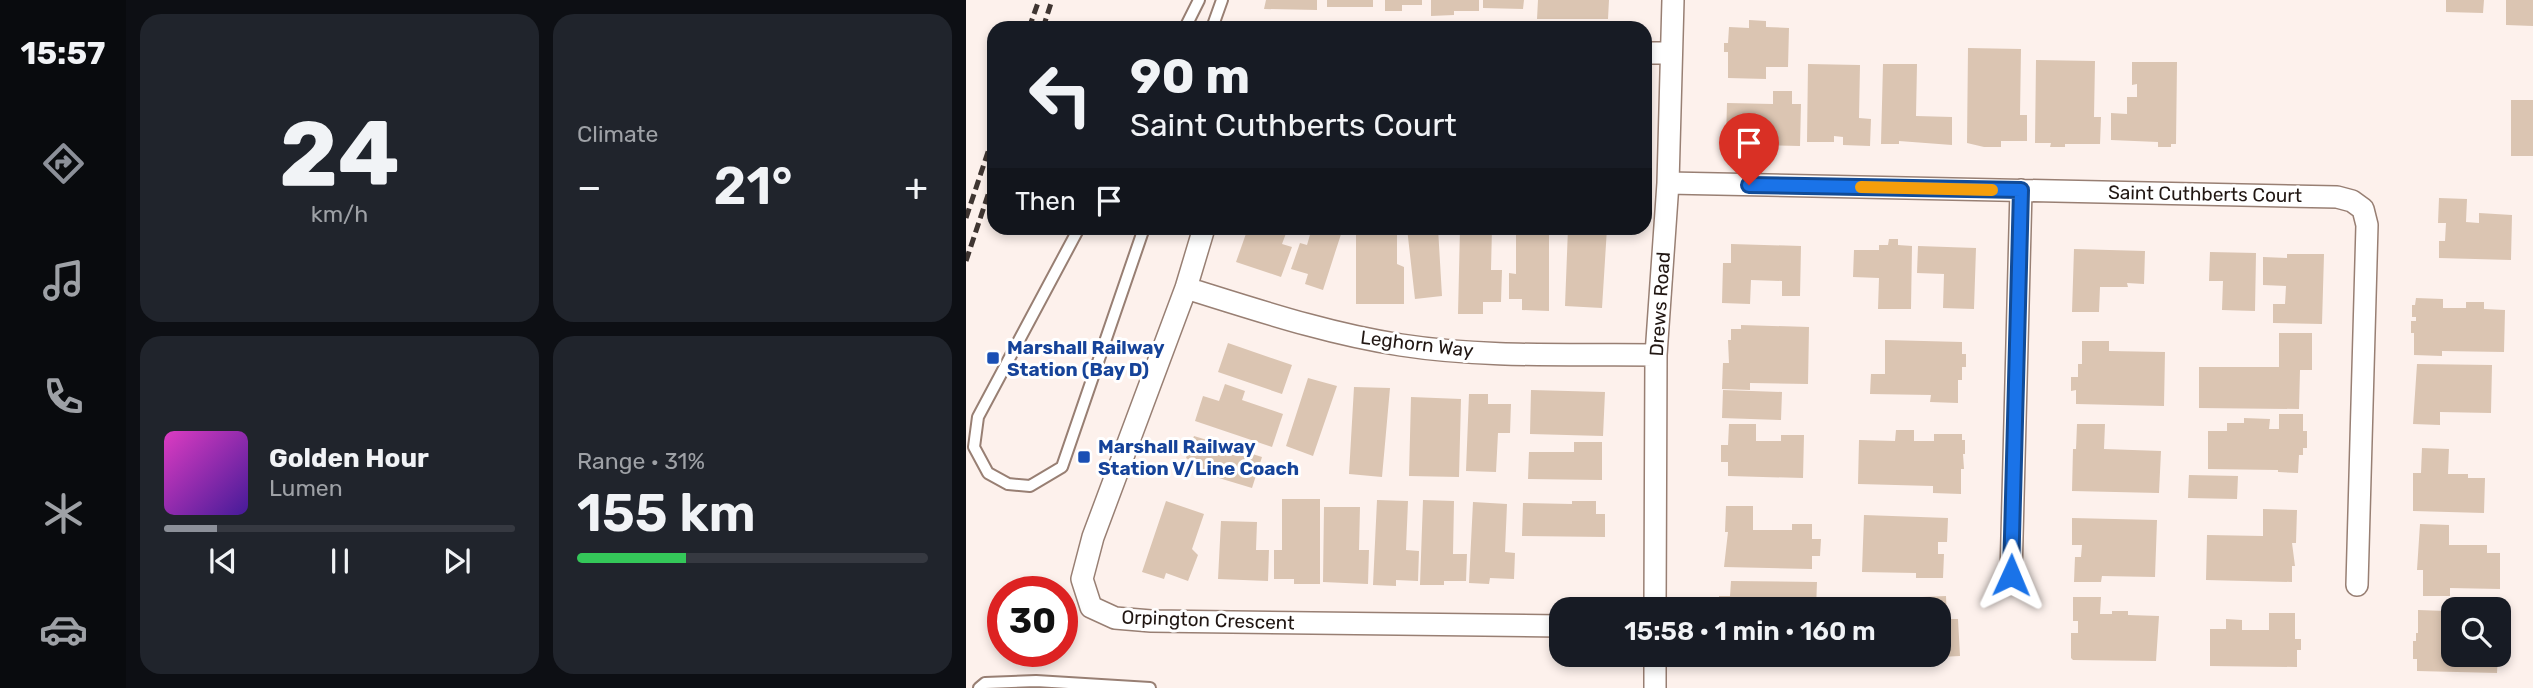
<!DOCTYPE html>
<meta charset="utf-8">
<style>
:root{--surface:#171b24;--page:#20242c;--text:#f1f3f6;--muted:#9ea1a6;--line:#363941;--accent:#8c9099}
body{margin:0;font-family:Rubik,sans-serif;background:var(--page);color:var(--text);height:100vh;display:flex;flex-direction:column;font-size:26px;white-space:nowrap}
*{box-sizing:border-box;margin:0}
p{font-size:23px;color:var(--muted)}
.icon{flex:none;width:38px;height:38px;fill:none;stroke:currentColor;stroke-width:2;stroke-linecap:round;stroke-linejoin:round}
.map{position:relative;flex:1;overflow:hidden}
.side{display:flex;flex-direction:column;gap:14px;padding:14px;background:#0d0f14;width:840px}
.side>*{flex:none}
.top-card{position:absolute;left:21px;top:21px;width:665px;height:214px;border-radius:21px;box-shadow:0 4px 10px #0003;background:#171b24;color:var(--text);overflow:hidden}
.fabs{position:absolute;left:1475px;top:597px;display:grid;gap:14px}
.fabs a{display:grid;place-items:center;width:70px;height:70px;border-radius:14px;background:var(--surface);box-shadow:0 4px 10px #0003;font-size:35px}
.speed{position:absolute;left:21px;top:576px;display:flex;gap:14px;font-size:35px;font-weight:700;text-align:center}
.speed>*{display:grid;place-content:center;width:91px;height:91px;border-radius:50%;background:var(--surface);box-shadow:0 4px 10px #0003;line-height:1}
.speed .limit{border:10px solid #d22;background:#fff;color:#111}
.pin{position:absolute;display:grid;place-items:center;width:60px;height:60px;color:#fff;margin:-72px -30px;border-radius:50% 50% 50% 0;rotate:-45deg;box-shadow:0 0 7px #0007}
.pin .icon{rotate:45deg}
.me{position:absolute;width:77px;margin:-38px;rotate:1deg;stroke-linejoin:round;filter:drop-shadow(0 0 5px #0008)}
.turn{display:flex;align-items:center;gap:24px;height:147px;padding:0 28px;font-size:32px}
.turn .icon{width:91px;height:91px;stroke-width:2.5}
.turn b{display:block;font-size:49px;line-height:60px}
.then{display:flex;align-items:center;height:66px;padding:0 28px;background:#0003;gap:14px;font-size:26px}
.big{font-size:52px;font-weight:600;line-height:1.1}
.side .card{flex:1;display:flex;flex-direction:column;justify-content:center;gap:10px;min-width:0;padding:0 24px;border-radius:21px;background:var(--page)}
.side .dial{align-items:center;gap:0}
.dial b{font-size:91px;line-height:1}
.song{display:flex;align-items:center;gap:21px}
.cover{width:84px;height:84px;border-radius:10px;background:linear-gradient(135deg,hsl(310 70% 55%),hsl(260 70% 35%))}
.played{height:7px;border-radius:4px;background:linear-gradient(90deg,var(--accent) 15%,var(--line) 15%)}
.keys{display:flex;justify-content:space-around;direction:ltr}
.heat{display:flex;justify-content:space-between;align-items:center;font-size:38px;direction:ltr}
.charge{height:10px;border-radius:5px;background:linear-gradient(90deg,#34c759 31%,var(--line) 0)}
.side .tiles{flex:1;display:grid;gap:14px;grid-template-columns:repeat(2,1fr)}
.trip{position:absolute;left:583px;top:597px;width:402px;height:70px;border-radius:21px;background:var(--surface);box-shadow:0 4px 10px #0003;font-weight:600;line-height:70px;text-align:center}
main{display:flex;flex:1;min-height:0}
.tab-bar{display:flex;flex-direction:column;width:126px;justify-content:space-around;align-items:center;background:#090b0e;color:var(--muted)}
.tab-bar .icon{width:49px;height:49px}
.tab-bar .current{color:var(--accent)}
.tab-bar b{font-size:32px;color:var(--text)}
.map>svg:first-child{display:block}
</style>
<main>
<nav class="tab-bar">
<b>15:57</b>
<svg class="icon current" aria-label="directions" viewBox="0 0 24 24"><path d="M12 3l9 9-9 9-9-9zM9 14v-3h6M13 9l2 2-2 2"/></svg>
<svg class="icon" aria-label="music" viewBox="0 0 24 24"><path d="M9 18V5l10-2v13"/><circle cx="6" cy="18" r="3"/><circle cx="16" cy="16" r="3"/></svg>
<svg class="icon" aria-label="phone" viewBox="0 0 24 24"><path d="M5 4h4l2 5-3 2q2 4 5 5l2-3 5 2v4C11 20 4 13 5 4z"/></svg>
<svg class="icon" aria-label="climate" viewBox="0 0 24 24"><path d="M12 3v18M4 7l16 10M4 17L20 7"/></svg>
<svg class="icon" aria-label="car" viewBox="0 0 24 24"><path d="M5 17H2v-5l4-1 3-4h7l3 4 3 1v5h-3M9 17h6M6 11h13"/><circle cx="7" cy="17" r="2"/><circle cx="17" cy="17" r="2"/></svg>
</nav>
<section class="side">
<div class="tiles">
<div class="card dial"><b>24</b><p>km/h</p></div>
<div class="card"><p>Climate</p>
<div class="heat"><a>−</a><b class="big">21°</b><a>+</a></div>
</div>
<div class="card">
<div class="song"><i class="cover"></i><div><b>Golden Hour</b><p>Lumen</p></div></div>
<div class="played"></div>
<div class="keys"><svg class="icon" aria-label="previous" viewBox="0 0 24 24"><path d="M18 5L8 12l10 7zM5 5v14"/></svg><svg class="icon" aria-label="pause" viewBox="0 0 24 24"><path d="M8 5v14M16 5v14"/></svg><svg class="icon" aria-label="next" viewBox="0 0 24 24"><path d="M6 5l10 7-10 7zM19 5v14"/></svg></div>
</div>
<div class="card"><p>Range · 31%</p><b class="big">155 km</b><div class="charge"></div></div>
</div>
</section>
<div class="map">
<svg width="1567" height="688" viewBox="0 0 1567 688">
<rect width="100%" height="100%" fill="#fdf1ec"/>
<path fill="#dbc5b2" d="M300,0H351V10L298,9Z
M361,0H407V7H361Z
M419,0H456V5H436V11H419Z
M465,0H513V11H488V15L465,16Z
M517,0H558L557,9L517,8Z
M572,0H643L642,19H571Z
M1480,0H1518L1517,13L1480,12Z
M1540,0H1567V26L1540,25Z
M783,20L800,21V27L823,28L822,67H800V79L762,78V52H758V43H762L763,27L783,28Z
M1002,48L1055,49L1054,115H1061V141H1035V147H1018L1001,143Z
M1070,60L1129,61L1128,117H1135L1134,144H1099V147H1084L1085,143H1069Z
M1166,62H1211L1210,144H1205V147H1192V142L1145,140V113L1161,114V97H1171V84L1166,85Z
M842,64L894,65L893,118L905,119L904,146L877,145V137L868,136V142H841Z
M917,64H951L950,116L986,117V145L933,141V144H915Z
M807,91H826V104H835L834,146L796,145V141L760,140L761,103L807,104Z
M1545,100H1567V156H1545Z
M1473,198L1501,199L1500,222L1513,223V213L1546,215L1545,260L1473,258V241H1479L1480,223H1472Z
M282,228H322L316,244L326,247L315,277L270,262Z
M346,228H377L357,290L339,284L342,274L325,269L334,243L341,245Z
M390,228H431V264L438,267V304H390Z
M441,228H472L476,296L449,299Z
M494,228H526L525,270H536L535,302H517V314H492Z
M602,228H641L636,308L599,306Z
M550,231H583V311L556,310V299H543V273L550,274Z
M923,239H932V245L946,246L945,309H912L913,278L887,277L888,250H913V245H922Z
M765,244L835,246L834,296H816V281L785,280L784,304L756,303L757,263H765Z
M952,246L1010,248L1008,309L977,308L978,274L951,273Z
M1108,249L1179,251L1178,284L1161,283L1162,287H1134L1133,312H1106Z
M1244,252L1290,253L1289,311L1256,310L1257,281H1243Z
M1321,254H1358L1356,324L1307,323V304H1319L1320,286L1297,285V257L1321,258Z
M1450,298L1477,299V308H1500V302H1518V309L1539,310L1538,352L1476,351V356L1448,355V333H1445V321H1450V317H1446V305H1449Z
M775,325L843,327L842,384L784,383V390L756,389L757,363H763L762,340H765V329H775Z
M1313,333H1346V370H1334L1333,409L1233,408V367H1313Z
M919,340L996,342V354H1000V367H996V380H992V403L964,402L965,395L904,394L905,374H919Z
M1116,341H1143V351L1199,352L1198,406L1110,404V390L1105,391V377H1112V364H1116Z
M262,343L326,365L316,394L252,372Z
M1451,364L1526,365L1525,413L1474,412V425L1447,424Z
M342,378L371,386L347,456L320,446Z
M259,384L279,391L276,400L317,414L306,447L229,421L237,396L253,401Z
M388,387L424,388L416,477L383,474Z
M565,390L639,392L637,436L564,434Z
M757,390L816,392L815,420L756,418Z
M503,394H522V404H545L544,433H532L530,472L500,471Z
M445,397L495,399L493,477L443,476Z
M1313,414H1337V431H1341V448H1337V455H1333L1332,473L1312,472V470L1242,469V431H1261V423H1278V418L1304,419L1303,429H1313Z
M763,424H790V441H815V435H838L837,478L762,476V462H755V445H762Z
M1111,424H1139L1138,449L1195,451L1193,493L1106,491L1107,449H1110Z
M930,430H948V441H968V434H996V440H999V454H997L998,469H995V494L967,493V486L892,484L893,440L929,441Z
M228,436L296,457L286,488L223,469L226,462L220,458Z
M608,442H636V480L562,479L563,452H608Z
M1456,448L1483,449L1482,474H1502V478H1519L1518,513L1447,511V473H1455Z
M1223,475L1272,476L1271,499L1222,498Z
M316,499H354V584H328V579H308V550H316Z
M411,500L442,501L440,550L453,551L452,581L430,580V586L407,585Z
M457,500L488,501L487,554H501L500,581H478V585H454Z
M200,501L238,514L226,549L232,555L222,581L200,573L198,579L176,572Z
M606,501H630V514H639V537L556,536L557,503L606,504Z
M507,502L541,504L539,552L549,553L548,579L524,578L523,584L503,583Z
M760,506H787V530H826V524H846V539H855L854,556H846V569L758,567L762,532H759Z
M358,507H394L393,550H403L402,584L357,582Z
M1297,509L1331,510L1330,543H1326L1329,566H1326V582L1240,580L1241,535L1297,536Z
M898,515L982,518L981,542H972V554H978L977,578H950V573L896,572Z
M1106,518L1191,520L1189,577L1136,576L1135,582H1108L1109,557H1115L1116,545H1106Z
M255,521L291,522L290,550H303L302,581L252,579Z
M1454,524L1483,525V545H1521V553H1534V589L1484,588V596H1457V570H1451Z
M765,581L851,582L850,609H753V596H764Z
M980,596L981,619H992L994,656L973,657V609H956V597Z
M1107,597H1135L1134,614H1146V611H1162V615L1193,616L1190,661L1107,660L1105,658V633H1112V621H1107Z
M1492,604H1511V609H1492Z
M1452,610L1480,611V618H1488V654H1532L1531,673L1451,671V659H1447V641H1450V633H1452Z
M1303,613H1329V639H1335V650H1331V667L1244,666V629H1260V619L1276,620V630H1303Z
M906,654H972V657L906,660Z"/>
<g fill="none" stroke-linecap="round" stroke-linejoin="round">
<g stroke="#987f73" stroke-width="14">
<path id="service" d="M219,28L233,0
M246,28L256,0
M113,228L12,417L8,447L22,473L42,484L64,486L96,467L178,228
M13,688L19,683L70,681L184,688"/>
</g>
<g stroke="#987f73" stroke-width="24">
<path id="minor" d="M679,53H705
M702,183L1371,197L1386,201L1397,209L1401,225L1391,585
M238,228L220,288L127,537L116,579L125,607L149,618L185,621L595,626
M220,288C291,310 362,334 435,345C519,358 606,354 690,355
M1045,575L1055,190
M689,609L690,355L702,183L707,0
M689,688V654"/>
</g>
<use href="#service" stroke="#fff" stroke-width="10"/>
<use href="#minor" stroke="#fff" stroke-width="21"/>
<path stroke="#3f3531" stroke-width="5" stroke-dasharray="10 5" stroke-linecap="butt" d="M63,28L73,0
M77,28L86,0
M0,218L28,134
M0,261L28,177"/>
</g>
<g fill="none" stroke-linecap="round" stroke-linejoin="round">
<g stroke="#114b97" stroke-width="18">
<path id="route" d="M783,185L1055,190L1045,575"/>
</g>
<use href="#route" stroke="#1a73e8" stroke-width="12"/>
<path stroke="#f59e0b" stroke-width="12" d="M895,187L1026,190"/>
</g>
<g fill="#1a4fb4" stroke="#fff" stroke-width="2.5">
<rect x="20" y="351" width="14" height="14" rx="3.5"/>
<rect x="111" y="450" width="14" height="14" rx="3.5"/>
</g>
<g text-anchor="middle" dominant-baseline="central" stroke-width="6" stroke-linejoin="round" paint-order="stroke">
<g font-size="19" fill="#211713" stroke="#fff">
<text transform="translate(1239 194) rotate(1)">Saint Cuthberts Court</text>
<text transform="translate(694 304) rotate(-86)">Drews Road</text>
<text transform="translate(451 344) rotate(7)">Leghorn Way</text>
<text transform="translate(242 620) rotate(2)">Orpington Crescent</text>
</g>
<g font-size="19" font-weight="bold" fill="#164399" stroke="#fff" text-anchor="start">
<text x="41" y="347">Marshall Railway<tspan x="41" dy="22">Station (Bay D)</tspan></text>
<text x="132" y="446">Marshall Railway<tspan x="132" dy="22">Station V/Line Coach</tspan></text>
</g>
</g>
</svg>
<div class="fabs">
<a><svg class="icon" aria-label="search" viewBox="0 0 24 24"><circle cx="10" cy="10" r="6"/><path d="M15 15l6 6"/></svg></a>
</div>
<div class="speed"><div class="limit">30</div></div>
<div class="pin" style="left:783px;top:185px;background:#d93025"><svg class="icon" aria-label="arrive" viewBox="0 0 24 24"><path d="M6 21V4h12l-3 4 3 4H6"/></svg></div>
<svg class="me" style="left:1045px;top:575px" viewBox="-20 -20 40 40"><path d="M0-17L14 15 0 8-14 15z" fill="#1a73e8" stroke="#fff" stroke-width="4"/></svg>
<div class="trip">15:58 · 1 min · 160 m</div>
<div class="top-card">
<div class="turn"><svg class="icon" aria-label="left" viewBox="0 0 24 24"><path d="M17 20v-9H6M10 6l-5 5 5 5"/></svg><div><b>90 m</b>Saint Cuthberts Court</div></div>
<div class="then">Then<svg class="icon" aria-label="arrive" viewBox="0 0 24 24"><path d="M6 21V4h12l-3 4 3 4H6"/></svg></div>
</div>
</div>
</main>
